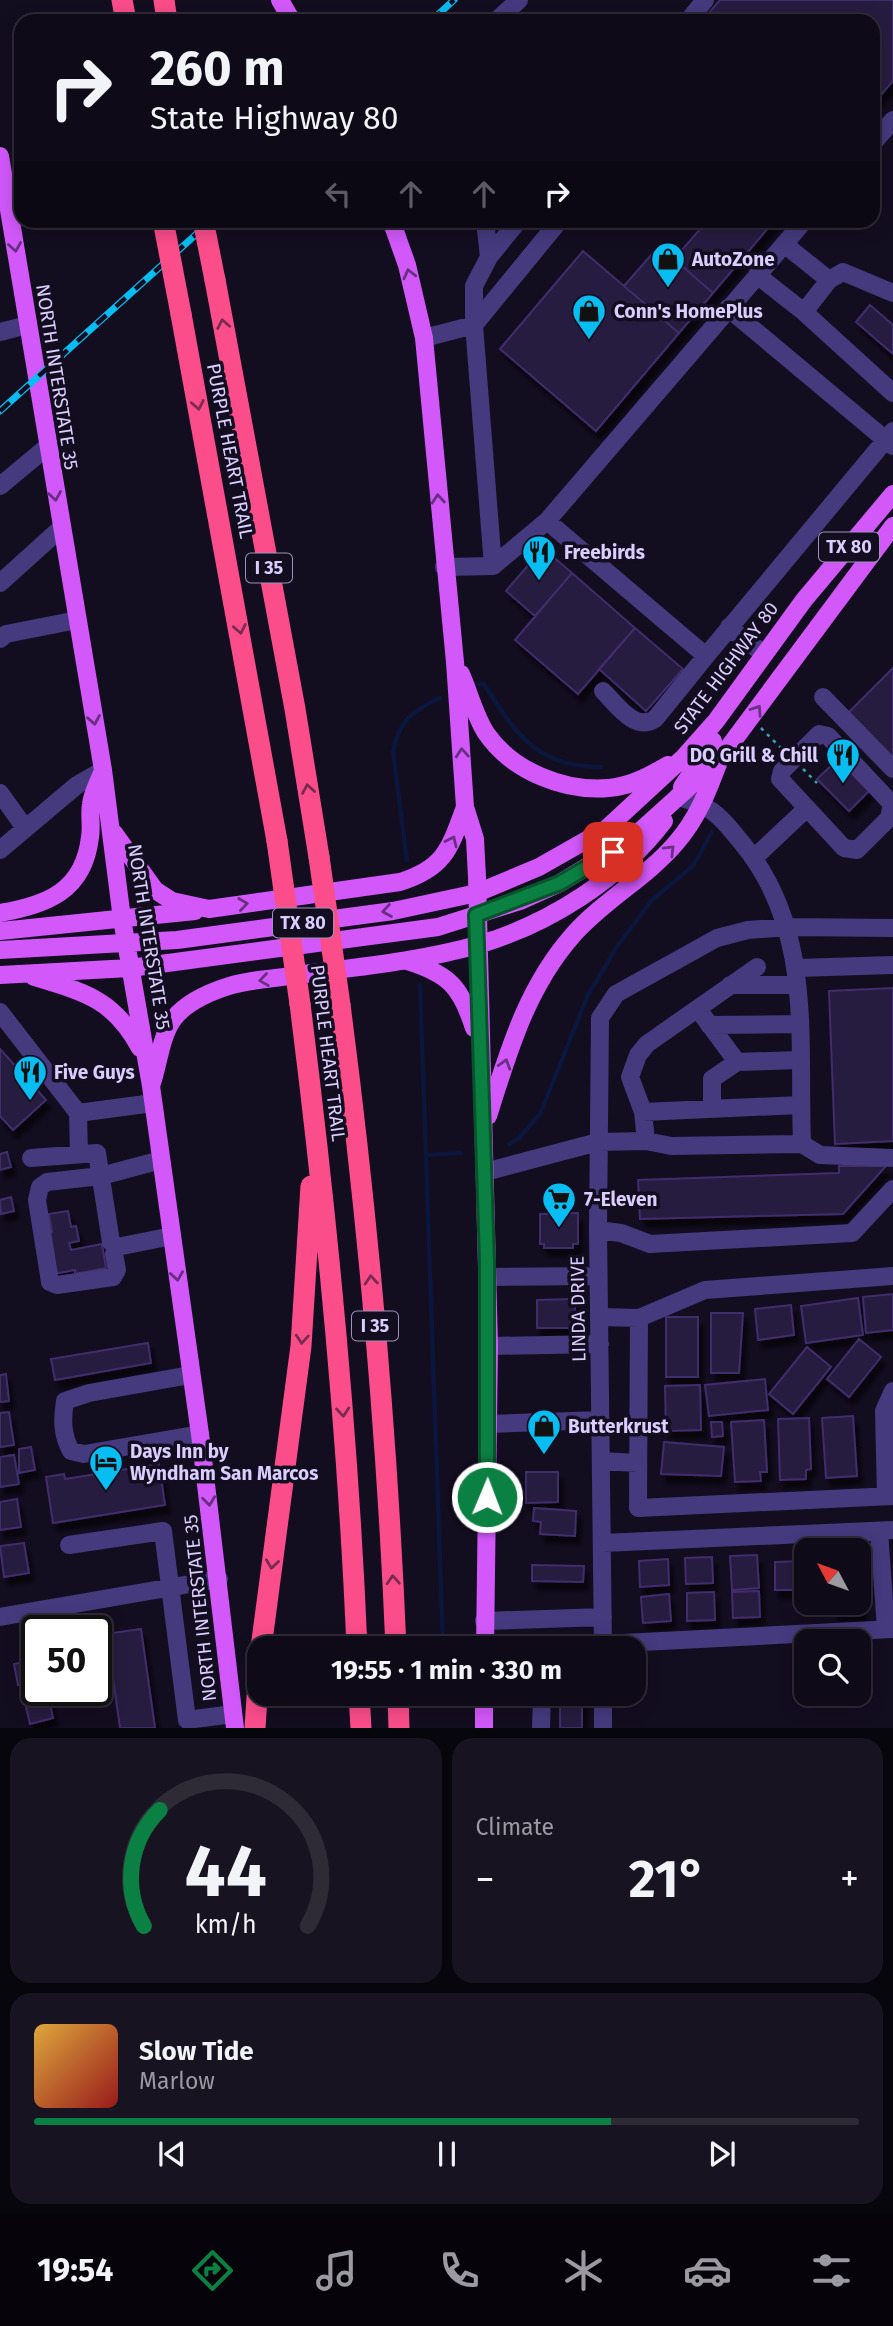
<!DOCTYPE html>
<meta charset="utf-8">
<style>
:root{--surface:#0e0a18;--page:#171321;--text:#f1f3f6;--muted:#9b9aa2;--line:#2e2b37;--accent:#0b8043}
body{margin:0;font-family:"Fira Sans",sans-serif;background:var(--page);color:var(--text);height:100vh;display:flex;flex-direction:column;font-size:26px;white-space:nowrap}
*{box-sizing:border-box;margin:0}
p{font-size:23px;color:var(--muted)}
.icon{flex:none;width:38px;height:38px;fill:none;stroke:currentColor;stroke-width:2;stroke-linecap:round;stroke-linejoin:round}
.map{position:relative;height:1728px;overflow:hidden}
.details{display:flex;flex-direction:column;gap:10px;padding:10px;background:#08060d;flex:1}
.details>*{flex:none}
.top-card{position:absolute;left:14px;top:14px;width:866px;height:214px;border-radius:21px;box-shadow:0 4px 18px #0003,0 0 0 2px var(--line);background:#0e0a18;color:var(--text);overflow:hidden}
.needle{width:46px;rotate:311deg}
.tools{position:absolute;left:794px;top:1538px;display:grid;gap:14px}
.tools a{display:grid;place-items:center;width:77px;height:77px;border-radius:14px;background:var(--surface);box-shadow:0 4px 18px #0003,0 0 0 2px var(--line);font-size:35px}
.speed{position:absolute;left:21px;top:1615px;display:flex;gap:14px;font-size:35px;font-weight:700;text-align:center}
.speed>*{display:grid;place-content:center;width:91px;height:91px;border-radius:50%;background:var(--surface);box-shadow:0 4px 18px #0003,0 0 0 2px var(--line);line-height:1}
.speed .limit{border:4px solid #111;border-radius:10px;background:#fff;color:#111}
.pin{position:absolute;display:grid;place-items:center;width:60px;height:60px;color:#fff;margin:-30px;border-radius:14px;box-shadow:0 4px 10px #0006}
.me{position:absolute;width:77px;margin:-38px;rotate:1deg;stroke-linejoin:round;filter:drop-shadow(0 0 5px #0008)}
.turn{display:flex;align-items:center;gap:24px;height:147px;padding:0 21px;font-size:32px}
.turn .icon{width:91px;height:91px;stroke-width:2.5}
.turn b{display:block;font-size:49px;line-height:60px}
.lanes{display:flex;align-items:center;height:66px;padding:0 21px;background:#0003;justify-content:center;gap:35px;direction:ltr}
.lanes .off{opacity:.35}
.big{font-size:52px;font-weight:700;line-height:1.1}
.details .tile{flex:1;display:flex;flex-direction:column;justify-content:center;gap:10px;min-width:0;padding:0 24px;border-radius:21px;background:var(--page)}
.details .dial{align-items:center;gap:0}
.dial svg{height:182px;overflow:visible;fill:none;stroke:var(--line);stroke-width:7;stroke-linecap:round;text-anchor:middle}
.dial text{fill:var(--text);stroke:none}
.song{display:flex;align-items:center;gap:21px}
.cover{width:84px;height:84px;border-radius:10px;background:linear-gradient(135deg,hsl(40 70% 55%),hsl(0 70% 35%))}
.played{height:7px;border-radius:4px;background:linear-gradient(90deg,var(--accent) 70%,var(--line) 70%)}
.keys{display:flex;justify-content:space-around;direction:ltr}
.heat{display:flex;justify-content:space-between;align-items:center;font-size:38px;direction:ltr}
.details .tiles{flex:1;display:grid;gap:10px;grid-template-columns:1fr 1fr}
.tile:last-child{grid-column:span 2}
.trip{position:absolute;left:247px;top:1636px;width:399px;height:70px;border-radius:21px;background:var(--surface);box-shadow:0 4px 18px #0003,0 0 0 2px var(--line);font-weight:700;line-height:70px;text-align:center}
.tab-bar{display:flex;height:112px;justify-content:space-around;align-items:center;background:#06040a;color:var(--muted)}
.tab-bar .icon{width:49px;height:49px}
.tab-bar .active{color:var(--accent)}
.tab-bar b{font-size:32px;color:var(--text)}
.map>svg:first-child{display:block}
</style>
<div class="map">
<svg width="893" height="1728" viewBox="0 0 893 1728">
<defs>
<filter id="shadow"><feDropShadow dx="4.5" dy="8" stdDeviation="2" flood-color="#0009"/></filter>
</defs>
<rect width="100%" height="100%" fill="#130d20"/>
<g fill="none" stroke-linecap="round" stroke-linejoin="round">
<path stroke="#0a163c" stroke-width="4.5" d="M475,684H484C516,734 536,767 601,767
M407,860L393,752C398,722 413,710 440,698
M420,985L443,1648
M509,1144L518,1139L540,1114L588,995L618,945L652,900L693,866L712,832
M426,1155L461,1153"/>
</g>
<path fill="#271a41" stroke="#412d6c" stroke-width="2" filter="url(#shadow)" d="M720,0H893V81L873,104V21H702Z
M708,220H775L713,293L674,259Z
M659,246L713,293L679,333L624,286Z
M583,251L679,333L596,431L500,349Z
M870,305L893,325V354L856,322Z
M543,548L572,573L535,616L506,591Z
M572,573L635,628L578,694L515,640Z
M635,628L683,669L646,711L599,669Z
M893,668V758L848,713Z
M834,763L841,771L845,767L869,791L849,811L817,779Z
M893,988V1141L835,1144L829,991Z
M0,1049L46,1100L13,1130L0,1116Z
M7,1152L11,1167L0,1170V1154Z
M839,1166H886L843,1214L640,1219L638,1180L839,1173Z
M11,1197L14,1211L1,1214L0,1200Z
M68,1211L71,1227L76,1226L79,1241L69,1243L71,1250L102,1244L106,1268L75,1274V1270L53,1274L46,1234L52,1232L49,1214Z
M578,1213V1244H573V1248H544V1244H540V1214Z
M893,1294V1330L866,1333L863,1297Z
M858,1298L863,1335L806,1343L801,1306Z
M575,1299V1328H537V1300Z
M791,1305L794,1335L758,1340L755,1309Z
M711,1313H743L739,1373H711Z
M666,1317H698V1377H666Z
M859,1339L881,1357L849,1397L827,1379Z
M148,1343L151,1363L55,1380L51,1359Z
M807,1347L831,1367L793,1414L769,1394Z
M6,1374L9,1401L0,1402V1375Z
M765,1379L768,1410L709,1416L705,1385Z
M700,1385L701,1430L666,1431L665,1386Z
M9,1412L14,1445L0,1447V1413Z
M853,1416L857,1476L826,1478L822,1418Z
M809,1418L811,1469L806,1470V1479L780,1480L778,1419Z
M764,1420L767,1472H760L761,1481L735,1482L731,1422Z
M711,1422H722L723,1436L712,1437Z
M664,1442L724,1447L721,1476L661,1474Z
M31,1447L35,1470L19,1473V1449Z
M14,1455L19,1484L0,1487V1457Z
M159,1464L165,1505L53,1523L46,1477L64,1474L65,1479Z
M526,1472H558V1502L526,1503Z
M17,1499L21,1527L0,1530V1502Z
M534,1508L576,1511L575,1536L540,1534L541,1522L533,1521Z
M24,1543L29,1573L4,1577L0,1546Z
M757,1555L759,1588L732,1590L730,1556Z
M712,1557L713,1583L686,1584L685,1558Z
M668,1559L669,1585L640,1587L639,1561Z
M807,1561V1590H775V1562Z
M532,1565L584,1566L583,1582L532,1581Z
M861,1585L862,1612L834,1613L833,1603H859Z
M759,1591L760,1617L733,1618L732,1592Z
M714,1592L715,1620L687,1621V1593Z
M669,1594L671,1621L643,1623L641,1597Z
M141,1629L155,1728H120L108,1642H113L112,1633Z
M534,1639L582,1640V1648H535Z
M37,1649V1682L18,1685L14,1664L24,1662L22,1651Z
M41,1690L44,1701L49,1700L53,1718L30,1724L23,1695Z
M560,1694H582V1728H560Z"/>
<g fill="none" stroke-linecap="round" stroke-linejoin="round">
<path stroke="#31a7af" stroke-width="2.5" stroke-dasharray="3.5 5" stroke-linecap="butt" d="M761,728L781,748
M803,769L817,783"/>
<path stroke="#453a7e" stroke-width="18" d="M496,21L519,0
M688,21L705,0
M873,143L893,120
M485,220L489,257
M784,244L829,280
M757,275L804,312
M893,293L843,272L829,280L804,312L893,393
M728,308L893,446
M0,332L27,325
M424,338L474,325L560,220
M0,486L47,447
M547,521L805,220
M493,566L474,325V286L489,257L519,220
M444,567L493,566L547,521L706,656L893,431
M0,583L60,529
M729,627L764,654
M0,639L6,634L77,620
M603,691C617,705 635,732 655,719L706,656
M823,697L893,769
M819,734L828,736L892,804L889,818L857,850L844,848L780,779L782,771Z
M0,793L25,828
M678,796C686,800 696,802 703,806C719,813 731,830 742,843C814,930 798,1038 802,1144
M0,850L77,785L103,770
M754,858L806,809
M797,968L893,965
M730,985H797
M698,1009L737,1062L712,1079V1109
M0,1012L78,1113L79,1154
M709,1025L798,1024
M737,1062L799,1060
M643,1112L800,1105
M78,1113L153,1103
M646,1141L643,1112L630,1077L638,1055L647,1044L757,967
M31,1158L97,1153L111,1242L117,1247
M161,1160L101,1176L47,1182L40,1187L37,1200L50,1282L57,1285L113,1277L117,1270L114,1254L117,1247L172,1236
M485,1172L598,1142L646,1141L671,1146L802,1144L820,1155L893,1158
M598,1230L621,1233L650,1244L852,1233L893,1189
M488,1277L598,1276
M599,1317L639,1318L705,1290L893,1276
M639,1318L638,1508L893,1496
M489,1346L600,1344
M190,1375L89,1393L65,1401C62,1419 62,1435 71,1451L84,1454L200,1434
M489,1424L601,1420
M601,1461L638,1463
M886,1496L884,1411L893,1391
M879,1531L886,1629
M603,1543L893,1530
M69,1545L163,1531L187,1720L233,1714
M0,1617L219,1579
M484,1621L603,1617
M603,1644L893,1629
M603,1648L598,1230L600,1018L616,994L717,938L748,930L789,927L893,928
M603,1694V1728
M541,1728L542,1694"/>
<path stroke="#d258fa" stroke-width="18" d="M280,0L292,21
M0,156L103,770L122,919L151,1086L200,1434L235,1728
M391,220L407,265L424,338L455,662L465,807L475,839L477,877L489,1346L485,1648
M461,674C469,692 475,716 486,733C512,771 564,792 609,788C631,786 649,776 668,765
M682,787L713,741
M114,833L155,890L172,901L209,909L400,882C445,868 450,848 465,807
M0,913C47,905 84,891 90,837C92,826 89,815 91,804C92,794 98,783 102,773
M0,931L195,911
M0,950L177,940L393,911L477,893L539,867L606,829L684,757L716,721L804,600L893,494
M407,961C449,974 461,987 474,1028
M0,975L130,968L438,927L520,901L560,883L628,842L719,760L893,526
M34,977C84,992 114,999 140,1048
M152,1083C159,1062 161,1035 174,1018C187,1002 210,992 229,986C250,979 275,979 297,975C358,967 422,961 481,944C550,923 620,879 664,821
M488,1116C509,1050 527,987 573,935C604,900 646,878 676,843C697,819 707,793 718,764
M484,1728V1694"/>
<path stroke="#fa4d8a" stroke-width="21" d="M122,0L126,21
M164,0L167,21
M215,280L295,709L319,857
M181,314L277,841
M300,1004C327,1218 348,1433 357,1648
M340,1005C368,1219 387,1433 396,1648
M261,1648L301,1346L311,1186
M359,1694L361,1728
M398,1694L399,1728
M255,1728L259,1667"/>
<g stroke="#07bdf1" stroke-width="7">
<path id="rail" d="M431,21L454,0
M0,411L212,220"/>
</g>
<use href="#rail" stroke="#130d20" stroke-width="4.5" stroke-dasharray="13" stroke-linecap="butt"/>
<path stroke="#fa4d8a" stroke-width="21" d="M163,220L181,314
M203,220L215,280
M277,841L300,1004
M319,857L340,1005"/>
</g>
<defs><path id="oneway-chevron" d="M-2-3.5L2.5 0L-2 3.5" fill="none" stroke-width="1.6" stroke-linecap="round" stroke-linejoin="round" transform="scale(1.75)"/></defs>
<g stroke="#692f82">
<use href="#oneway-chevron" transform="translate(15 247) rotate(81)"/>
<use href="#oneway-chevron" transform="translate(409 274) rotate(-104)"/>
<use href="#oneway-chevron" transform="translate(55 496) rotate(81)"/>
<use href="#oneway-chevron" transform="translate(438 499) rotate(-95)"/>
<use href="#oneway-chevron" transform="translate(757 710) rotate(-56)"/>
<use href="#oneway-chevron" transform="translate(94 720) rotate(80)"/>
<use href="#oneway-chevron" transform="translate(462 753) rotate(-94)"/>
<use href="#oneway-chevron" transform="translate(452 841) rotate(-65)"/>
<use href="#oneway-chevron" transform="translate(670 850) rotate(-45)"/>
<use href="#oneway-chevron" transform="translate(243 904) rotate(-8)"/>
<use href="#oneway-chevron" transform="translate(387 911) rotate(171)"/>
<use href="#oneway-chevron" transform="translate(264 980) rotate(172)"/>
<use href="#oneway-chevron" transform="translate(505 1064) rotate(-73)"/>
<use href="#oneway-chevron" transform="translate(177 1276) rotate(82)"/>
<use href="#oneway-chevron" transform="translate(209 1501) rotate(83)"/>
</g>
<g stroke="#7b2a50">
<use href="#oneway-chevron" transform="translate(223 324) rotate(-101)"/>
<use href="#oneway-chevron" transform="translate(198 405) rotate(79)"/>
<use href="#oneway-chevron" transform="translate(240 629) rotate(79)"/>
<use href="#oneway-chevron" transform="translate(308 789) rotate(-99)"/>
<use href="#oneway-chevron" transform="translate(371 1280) rotate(-95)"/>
<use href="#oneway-chevron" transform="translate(302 1339) rotate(94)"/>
<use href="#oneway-chevron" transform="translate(343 1412) rotate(85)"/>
<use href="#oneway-chevron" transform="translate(272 1564) rotate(98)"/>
<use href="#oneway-chevron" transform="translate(393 1580) rotate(-93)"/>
</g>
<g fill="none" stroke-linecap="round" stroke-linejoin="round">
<g stroke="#07532c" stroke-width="18">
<path id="route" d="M487,1497V1261L476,915L560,883L613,852"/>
</g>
<use href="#route" stroke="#0b8043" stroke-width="12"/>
</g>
<defs>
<g id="shop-pin" transform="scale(1.75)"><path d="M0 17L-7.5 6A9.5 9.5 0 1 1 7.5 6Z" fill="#07bdf1" stroke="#130d20"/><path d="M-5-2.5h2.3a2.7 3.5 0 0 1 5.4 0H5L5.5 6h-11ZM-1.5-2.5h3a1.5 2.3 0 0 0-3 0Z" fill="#111"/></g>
<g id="restaurant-pin" transform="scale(1.75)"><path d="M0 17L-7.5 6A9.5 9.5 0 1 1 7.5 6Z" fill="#07bdf1" stroke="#130d20"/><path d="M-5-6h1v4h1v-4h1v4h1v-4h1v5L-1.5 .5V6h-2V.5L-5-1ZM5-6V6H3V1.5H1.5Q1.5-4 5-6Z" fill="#111"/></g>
<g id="supermarket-pin" transform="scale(1.75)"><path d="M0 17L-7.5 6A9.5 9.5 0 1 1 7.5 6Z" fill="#07bdf1" stroke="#130d20"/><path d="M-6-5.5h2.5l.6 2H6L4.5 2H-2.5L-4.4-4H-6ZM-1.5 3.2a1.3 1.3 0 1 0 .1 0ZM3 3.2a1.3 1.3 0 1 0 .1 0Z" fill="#111"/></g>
<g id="hotel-pin" transform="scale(1.75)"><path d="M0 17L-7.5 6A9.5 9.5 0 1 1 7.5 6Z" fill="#07bdf1" stroke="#130d20"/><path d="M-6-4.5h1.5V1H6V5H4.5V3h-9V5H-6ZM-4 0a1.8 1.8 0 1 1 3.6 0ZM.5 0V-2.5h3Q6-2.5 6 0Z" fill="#111"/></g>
</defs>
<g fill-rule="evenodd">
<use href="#shop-pin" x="668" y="259"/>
<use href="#shop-pin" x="589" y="311"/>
<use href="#restaurant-pin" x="539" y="552"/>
<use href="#restaurant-pin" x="843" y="755"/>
<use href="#restaurant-pin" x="30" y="1072"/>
<use href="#supermarket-pin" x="559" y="1199"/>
<use href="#shop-pin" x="544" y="1426"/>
<use href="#hotel-pin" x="106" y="1462"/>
</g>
<g text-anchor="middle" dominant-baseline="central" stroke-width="7" stroke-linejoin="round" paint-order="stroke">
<g fill="#130d20" stroke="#9e94bb" stroke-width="2">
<rect x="819" y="532.5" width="60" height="29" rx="5"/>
<rect x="246" y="553.5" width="46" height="29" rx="5"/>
<rect x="273" y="908.5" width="60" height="29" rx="5"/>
<rect x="352" y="1311.5" width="46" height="29" rx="5"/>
</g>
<g font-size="18" font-weight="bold" fill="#d9cefe">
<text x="849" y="547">TX 80</text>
<text x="269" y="568">I 35</text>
<text x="303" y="923">TX 80</text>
<text x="375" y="1326">I 35</text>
</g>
<g font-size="19" font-weight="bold" fill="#d9cefe" stroke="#130d20" text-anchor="start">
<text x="692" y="259">AutoZone</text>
<text x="614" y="311">Conn's HomePlus</text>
<text x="564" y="552">Freebirds</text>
<text x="818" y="755" text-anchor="end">DQ Grill &amp; Chill</text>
<text x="54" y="1072">Five Guys</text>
<text x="584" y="1199">7-Eleven</text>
<text x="568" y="1426">Butterkrust</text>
<text x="130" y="1451">Days Inn by<tspan x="130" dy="22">Wyndham San Marcos</tspan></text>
</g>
<g font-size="19" fill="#d9cefe" stroke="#130d20">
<text transform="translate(57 377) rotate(81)">NORTH INTERSTATE 35</text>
<text transform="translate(230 451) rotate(79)">PURPLE HEART TRAIL</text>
<text transform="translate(726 668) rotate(-53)">STATE HIGHWAY 80</text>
<text transform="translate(149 937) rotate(81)">NORTH INTERSTATE 35</text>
<text transform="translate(328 1053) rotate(83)">PURPLE HEART TRAIL</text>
<text transform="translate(578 1309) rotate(-91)">LINDA DRIVE</text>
<text transform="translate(200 1608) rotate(-96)">NORTH INTERSTATE 35</text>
</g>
</g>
</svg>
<div class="tools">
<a><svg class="needle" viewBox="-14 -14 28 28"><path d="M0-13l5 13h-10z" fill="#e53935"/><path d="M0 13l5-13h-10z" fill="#9b9aa2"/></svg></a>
<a><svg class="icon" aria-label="search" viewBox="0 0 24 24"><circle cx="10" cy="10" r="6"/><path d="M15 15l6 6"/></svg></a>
</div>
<div class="speed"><div class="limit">50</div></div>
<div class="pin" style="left:613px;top:852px;background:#d93025"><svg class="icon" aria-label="arrive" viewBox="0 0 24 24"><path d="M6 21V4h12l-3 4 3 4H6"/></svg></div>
<svg class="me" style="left:487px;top:1497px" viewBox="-20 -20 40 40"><circle r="17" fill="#0b8043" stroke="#fff" stroke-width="3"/><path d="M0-11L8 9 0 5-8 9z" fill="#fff"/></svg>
<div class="trip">19:55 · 1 min · 330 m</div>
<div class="top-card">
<div class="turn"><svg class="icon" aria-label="right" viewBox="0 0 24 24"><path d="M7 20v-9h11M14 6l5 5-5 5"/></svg><div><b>260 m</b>State Highway 80</div></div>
<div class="lanes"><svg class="icon off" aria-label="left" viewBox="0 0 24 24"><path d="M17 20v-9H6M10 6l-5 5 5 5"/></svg><svg class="icon off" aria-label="ahead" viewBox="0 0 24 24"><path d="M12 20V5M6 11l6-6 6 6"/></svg><svg class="icon off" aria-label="ahead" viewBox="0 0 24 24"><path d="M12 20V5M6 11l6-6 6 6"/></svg><svg class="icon" aria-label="right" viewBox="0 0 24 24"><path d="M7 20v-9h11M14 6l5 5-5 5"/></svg></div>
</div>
</div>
<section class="details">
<div class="tiles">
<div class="tile dial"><svg viewBox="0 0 100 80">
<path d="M14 69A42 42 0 1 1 86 69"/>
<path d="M14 69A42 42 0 0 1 21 18" stroke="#0b8043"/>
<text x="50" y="56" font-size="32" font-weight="700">44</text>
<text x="50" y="72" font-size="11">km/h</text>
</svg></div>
<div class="tile"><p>Climate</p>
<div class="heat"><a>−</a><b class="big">21°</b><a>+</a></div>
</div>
<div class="tile">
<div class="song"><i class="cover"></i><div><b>Slow Tide</b><p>Marlow</p></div></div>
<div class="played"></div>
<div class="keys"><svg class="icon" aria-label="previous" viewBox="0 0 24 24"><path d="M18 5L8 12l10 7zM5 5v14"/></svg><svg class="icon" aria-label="pause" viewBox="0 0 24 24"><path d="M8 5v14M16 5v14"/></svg><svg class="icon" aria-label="next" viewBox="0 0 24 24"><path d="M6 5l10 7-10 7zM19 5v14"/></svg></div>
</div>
</div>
</section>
<nav class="tab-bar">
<b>19:54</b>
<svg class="icon active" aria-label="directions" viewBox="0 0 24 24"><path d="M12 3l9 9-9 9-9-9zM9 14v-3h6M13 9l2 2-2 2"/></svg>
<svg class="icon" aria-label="music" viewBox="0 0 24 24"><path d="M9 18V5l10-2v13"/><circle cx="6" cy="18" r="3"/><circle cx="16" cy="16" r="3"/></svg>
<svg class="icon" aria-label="phone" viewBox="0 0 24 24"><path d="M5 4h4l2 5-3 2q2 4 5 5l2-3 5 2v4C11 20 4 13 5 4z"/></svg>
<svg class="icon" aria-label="climate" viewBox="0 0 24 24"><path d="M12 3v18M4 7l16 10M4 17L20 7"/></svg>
<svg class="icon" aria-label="car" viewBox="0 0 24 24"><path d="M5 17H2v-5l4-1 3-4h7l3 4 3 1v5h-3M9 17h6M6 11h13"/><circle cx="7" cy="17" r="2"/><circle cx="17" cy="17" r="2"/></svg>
<svg class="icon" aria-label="filters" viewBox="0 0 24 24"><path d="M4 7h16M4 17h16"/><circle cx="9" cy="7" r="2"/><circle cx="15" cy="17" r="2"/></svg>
</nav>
